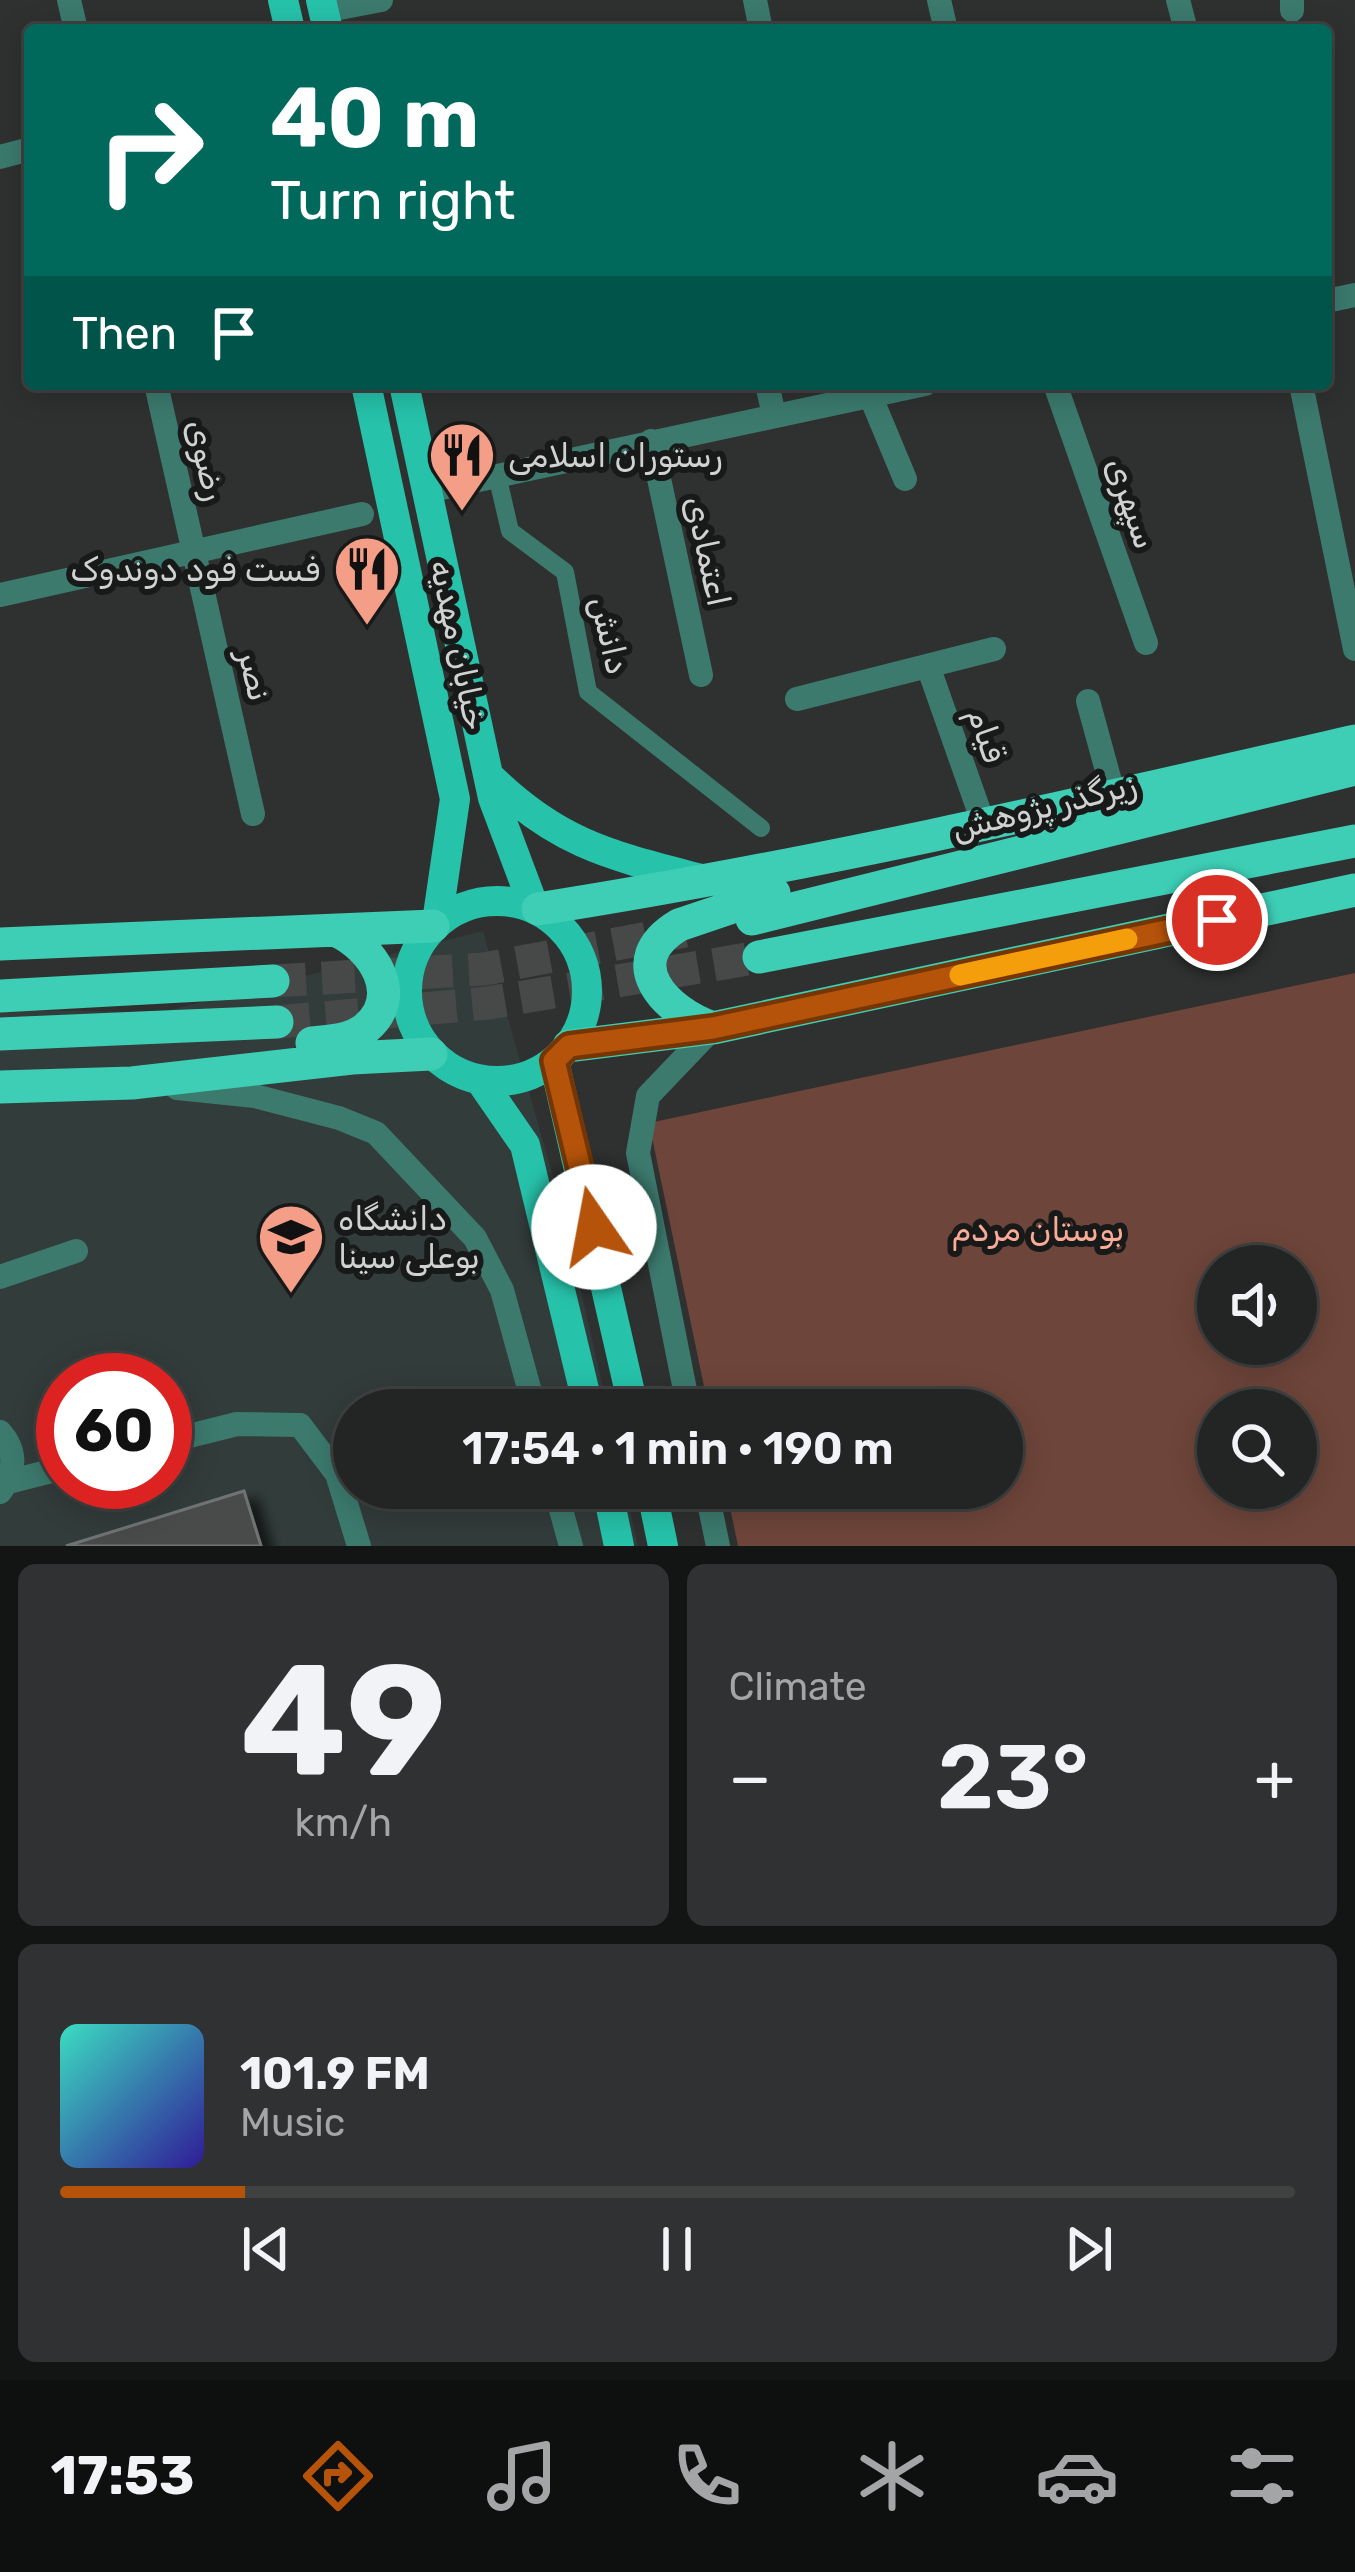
<!DOCTYPE html>
<meta charset="utf-8">
<style>
:root{--surface:#232525;--page:#2f3132;--text:#f1f3f6;--muted:#a3a5a7;--line:#404242;--accent:#b45309}
body{margin:0;font-family:Rubik,Vazirmatn,sans-serif;background:var(--page);color:var(--text);height:100vh;display:flex;flex-direction:column;font-size:45px;white-space:nowrap}
*{box-sizing:border-box;margin:0}
p{font-size:39px;color:var(--muted)}
.icon{flex:none;width:66px;height:66px;fill:none;stroke:currentColor;stroke-width:2;stroke-linecap:round;stroke-linejoin:round}
.map{position:relative;height:1546px;overflow:hidden}
.sheet{display:flex;flex-direction:column;gap:18px;padding:18px;background:#131414;flex:1}
.sheet>*{flex:none}
.hud{position:absolute;left:24px;top:24px;width:1308px;height:366px;border-radius:12px;box-shadow:0 6px 30px #0003,0 0 0 3px var(--line);background:#00695c;color:#fff;overflow:hidden}
.buttons{position:absolute;left:1197px;top:1245px;display:grid;gap:24px}
.buttons a{display:grid;place-items:center;width:120px;height:120px;border-radius:50%;background:var(--surface);box-shadow:0 6px 30px #0003,0 0 0 3px var(--line);font-size:60px}
.speed{position:absolute;left:36px;top:1353px;display:flex;gap:24px;font-size:60px;font-weight:700;text-align:center}
.speed>*{display:grid;place-content:center;width:156px;height:156px;border-radius:50%;background:var(--surface);box-shadow:0 6px 30px #0003,0 0 0 3px var(--line);line-height:1}
.speed .limit{border:18px solid #d22;background:#fff;color:#111}
.pin{position:absolute;display:grid;place-items:center;width:102px;height:102px;color:#fff;margin:-51px;border:6px solid #fff;border-radius:50%;box-shadow:0 3px 12px #0007}
.me{position:absolute;width:132px;margin:-66px;rotate:348deg;stroke-linejoin:round;filter:drop-shadow(0 0 9px #0008)}
.turn{display:flex;align-items:center;gap:42px;height:252px;padding:0 48px;font-size:54px}
.turn .icon{width:156px;height:156px;stroke-width:2.5}
.turn b{display:block;font-size:84px;line-height:102px}
.then{display:flex;align-items:center;height:114px;padding:0 48px;background:#0003;gap:24px;font-size:45px}
.big{font-size:90px;font-weight:600;line-height:1.1}
.sheet .tile{flex:1;display:flex;flex-direction:column;justify-content:center;gap:18px;min-width:0;padding:0 42px;border-radius:18px;background:var(--page)}
.sheet .dial{align-items:center;gap:0}
.dial b{font-size:156px;line-height:1}
.song{display:flex;align-items:center;gap:36px}
.cover{width:144px;height:144px;border-radius:18px;background:linear-gradient(135deg,hsl(170 70% 55%),hsl(250 70% 35%))}
.played{height:12px;border-radius:6px;background:linear-gradient(90deg,var(--accent) 15%,var(--line) 15%)}
.keys{display:flex;justify-content:space-around;direction:ltr}
.heat{display:flex;justify-content:space-between;align-items:center;font-size:66px;direction:ltr}
.sheet .tiles{flex:1;display:grid;gap:18px;grid-template-columns:1fr 1fr}
.tile:last-child{grid-column:span 2}
.trip{position:absolute;left:333px;top:1389px;width:690px;height:120px;border-radius:60px;background:var(--surface);box-shadow:0 6px 30px #0003,0 0 0 3px var(--line);font-weight:600;line-height:120px;text-align:center}
.tabs{display:flex;height:192px;justify-content:space-around;align-items:center;background:#0e0f0f;color:var(--muted)}
.tabs .icon{width:84px;height:84px}
.tabs .selected{color:var(--accent)}
.tabs b{font-size:54px;color:var(--text)}
.map>svg:first-child{display:block}
</style>
<div class="map">
<svg width="1355" height="1546" viewBox="0 0 1355 1546">
<defs>
<filter id="shadow"><feDropShadow dx="13" dy="8" stdDeviation="6" flood-color="#0009"/></filter>
</defs>
<rect width="100%" height="100%" fill="#2f3131"/>
<path fill="#323c3a" fill-rule="evenodd" d="M483,931L563,1211L608,1410H354V1488H625L638,1546H0V1010L162,1012ZM63,1380H165V1482H63Z"/>
<path fill="#6e453a" fill-rule="evenodd" d="M1355,973V1546H738L726,1488H1002V1410H709L649,1123ZM1218,1266H1296V1344H1218ZM1218,1410H1296V1488H1218Z"/>
<path fill="#484b4b" stroke="#707373" stroke-width="3" filter="url(#shadow)" d="M244,1491L261,1546H66Z"/>
<g fill="none" stroke-linecap="round" stroke-linejoin="round">
<path stroke="#474949" stroke-width="33" stroke-dasharray="33 16" stroke-linecap="butt" d="M273,981L484,969L685,931
M277,1022L488,1003L759,957"/>
<path stroke="#3c7a6e" stroke-width="18" d="M497,475L510,531L565,572L588,692L761,828"/>
<path stroke="#3c7a6e" stroke-width="24" d="M755,0L761,30
M939,0L946,30
M1178,0L1186,30
M1292,0V10
M324,11L381,0
M0,157L30,149
M1326,301L1355,295
M767,384L774,415
M1055,384L1146,643
M1301,384L1355,649
M870,395L905,479
M651,441L701,675
M427,491L925,384
M0,595L362,514
M928,666L984,825
M797,699L994,649
M1088,701L1114,796
M0,1277L76,1251
M689,1410L638,1153L648,1096L713,1028
M0,1432C17,1451 16,1472 0,1492
M165,1442L237,1424L300,1425L337,1474L359,1546
M8,1482L63,1468
M706,1488L718,1546"/>
<path stroke="#3c7a6e" stroke-width="24" d="M69,0L76,30
M156,384L253,814
M177,1088L255,1096L339,1118L376,1133L475,1238L502,1290L535,1410
M555,1488L571,1546"/>
<path stroke="#26c2aa" stroke-width="30" d="M283,0L290,30
M321,0L328,30
M366,384L455,799L437,922
M404,384L493,798L534,907
M488,775C558,845 613,856 705,880
M407 991a90 90 0 1 1 180 0a90 90 0 1 1-180 0Z
M554,1061L634,1410
M480,1080L525,1145L589,1410
M607,1488L619,1546
M651,1488L663,1546"/>
<path stroke="#3eceb6" stroke-width="33" d="M538,909C813,866 1084,803 1355,741
M752,919L1355,769
M0,944L433,926
M759,957L1355,841
M0,996L273,981
M713,1028C666,1012 617,962 679,925L774,893
M0,1034L277,1022
M312,1043C331,1041 350,1041 366,1028C405,995 372,947 337,931
M569,1046L713,1028L1355,890
M0,1087L132,1083L352,1058L431,1054"/>
</g>
<g fill="none" stroke-linecap="round" stroke-linejoin="round">
<g stroke="#753606" stroke-width="30">
<path id="route" d="M594,1227L554,1061L569,1046L713,1028L1217,920"/>
</g>
<use href="#route" stroke="#b45309" stroke-width="21"/>
<path stroke="#f59e0b" stroke-width="21" d="M960,975L1127,939"/>
</g>
<defs>
<g id="restaurant-pin" transform="scale(3.45)"><path d="M0 17L-7.5 6A9.5 9.5 0 1 1 7.5 6Z" fill="#f49e87" stroke="#181919"/><path d="M-5-6h1v4h1v-4h1v4h1v-4h1v5L-1.5 .5V6h-2V.5L-5-1ZM5-6V6H3V1.5H1.5Q1.5-4 5-6Z" fill="#111"/></g>
<g id="university-pin" transform="scale(3.45)"><path d="M0 17L-7.5 6A9.5 9.5 0 1 1 7.5 6Z" fill="#f49e87" stroke="#181919"/><path d="M0-5L7-2L0 1L-7-2ZM-4 1L0 2.5L4 1V4Q0 6-4 4Z" fill="#111"/></g>
</defs>
<g fill-rule="evenodd">
<use href="#restaurant-pin" x="462" y="455"/>
<use href="#restaurant-pin" x="367" y="569"/>
<use href="#university-pin" x="291" y="1237"/>
</g>
<g text-anchor="middle" dominant-baseline="central" stroke-width="12" stroke-linejoin="round" paint-order="stroke">
<g font-size="33" fill="#d0d2d1" stroke="#181919" text-anchor="start">
<text x="508" y="455">رستوران اسلامی</text>
<text x="320" y="569" text-anchor="end">فست فود دوندوک</text>
<text x="338" y="1218">دانشگاه<tspan x="338" dy="38">بوعلی سینا</tspan></text>
</g>
<g font-size="33" fill="#d0d2d1" stroke="#181919">
<text transform="translate(207 460) rotate(77)">رضوی</text>
<text transform="translate(1132 503) rotate(71)">سپهری</text>
<text transform="translate(708 551) rotate(78)">اعتمادی</text>
<text transform="translate(610 635) rotate(77)">دانش</text>
<text transform="translate(459 645) rotate(78)">خیابان مهدیه</text>
<text transform="translate(255 675) rotate(77)">نصر</text>
<text transform="translate(987 735) rotate(71)">قیام</text>
<text transform="translate(1044 806) rotate(-14)">زیرگذر پژوهش</text>
</g>
<g font-size="33" fill="#f8ab97" stroke="#181919">
<text x="1038" y="1229">بوستان مردم</text>
</g>
</g>
</svg>
<div class="buttons">
<a><svg class="icon" aria-label="sound" viewBox="0 0 24 24"><path d="M4 9h4l5-4v14l-5-4H4zM17 9q2 3 0 6"/></svg></a>
<a><svg class="icon" aria-label="search" viewBox="0 0 24 24"><circle cx="10" cy="10" r="6"/><path d="M15 15l6 6"/></svg></a>
</div>
<div class="speed"><div class="limit">60</div></div>
<div class="pin" style="left:1217px;top:920px;background:#d93025"><svg class="icon" aria-label="arrive" viewBox="0 0 24 24"><path d="M6 21V4h12l-3 4 3 4H6"/></svg></div>
<svg class="me" style="left:594px;top:1227px" viewBox="-20 -20 40 40"><circle r="19" fill="#fff"/><path d="M0-13L10 11 0 6-10 11z" fill="#b45309"/></svg>
<div class="trip">17:54 · 1 min · 190 m</div>
<div class="hud">
<div class="turn"><svg class="icon" aria-label="right" viewBox="0 0 24 24"><path d="M7 20v-9h11M14 6l5 5-5 5"/></svg><div><b>40 m</b>Turn right</div></div>
<div class="then">Then<svg class="icon" aria-label="arrive" viewBox="0 0 24 24"><path d="M6 21V4h12l-3 4 3 4H6"/></svg></div>
</div>
</div>
<section class="sheet">
<div class="tiles">
<div class="tile dial"><b>49</b><p>km/h</p></div>
<div class="tile"><p>Climate</p>
<div class="heat"><a>−</a><b class="big">23°</b><a>+</a></div>
</div>
<div class="tile">
<div class="song"><i class="cover"></i><div><b>101.9 FM</b><p>Music</p></div></div>
<div class="played"></div>
<div class="keys"><svg class="icon" aria-label="previous" viewBox="0 0 24 24"><path d="M18 5L8 12l10 7zM5 5v14"/></svg><svg class="icon" aria-label="pause" viewBox="0 0 24 24"><path d="M8 5v14M16 5v14"/></svg><svg class="icon" aria-label="next" viewBox="0 0 24 24"><path d="M6 5l10 7-10 7zM19 5v14"/></svg></div>
</div>
</div>
</section>
<nav class="tabs">
<b>17:53</b>
<svg class="icon selected" aria-label="directions" viewBox="0 0 24 24"><path d="M12 3l9 9-9 9-9-9zM9 14v-3h6M13 9l2 2-2 2"/></svg>
<svg class="icon" aria-label="music" viewBox="0 0 24 24"><path d="M9 18V5l10-2v13"/><circle cx="6" cy="18" r="3"/><circle cx="16" cy="16" r="3"/></svg>
<svg class="icon" aria-label="phone" viewBox="0 0 24 24"><path d="M5 4h4l2 5-3 2q2 4 5 5l2-3 5 2v4C11 20 4 13 5 4z"/></svg>
<svg class="icon" aria-label="climate" viewBox="0 0 24 24"><path d="M12 3v18M4 7l16 10M4 17L20 7"/></svg>
<svg class="icon" aria-label="car" viewBox="0 0 24 24"><path d="M5 17H2v-5l4-1 3-4h7l3 4 3 1v5h-3M9 17h6M6 11h13"/><circle cx="7" cy="17" r="2"/><circle cx="17" cy="17" r="2"/></svg>
<svg class="icon" aria-label="filters" viewBox="0 0 24 24"><path d="M4 7h16M4 17h16"/><circle cx="9" cy="7" r="2"/><circle cx="15" cy="17" r="2"/></svg>
</nav>
